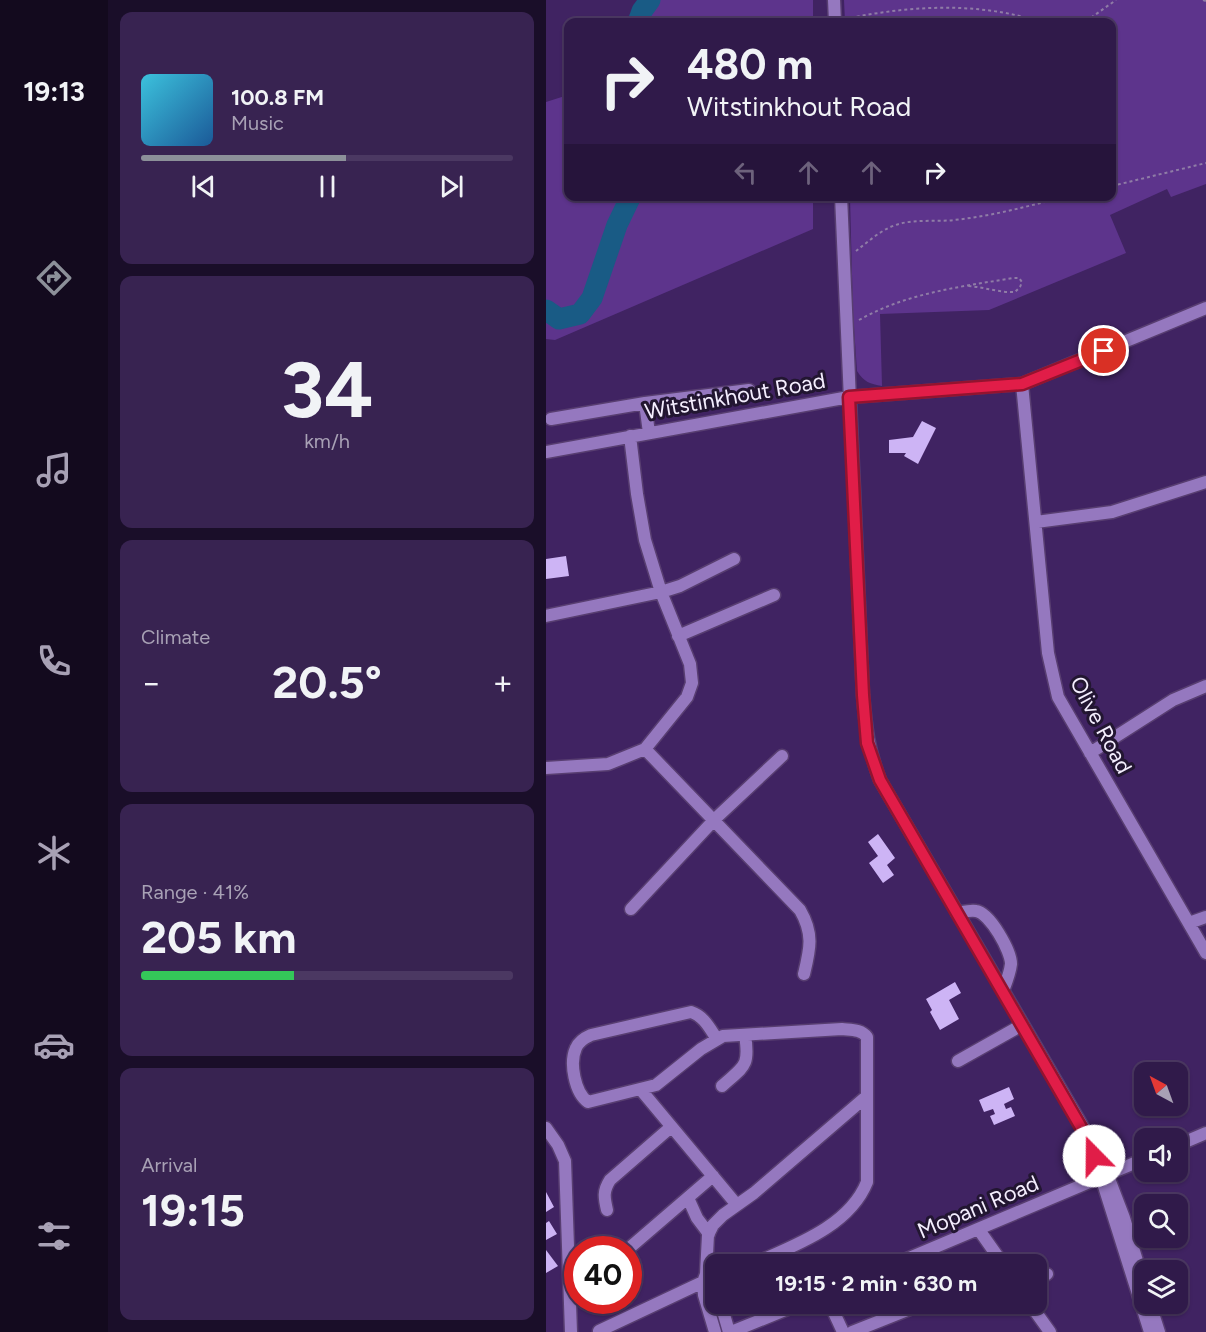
<!DOCTYPE html>
<meta charset="utf-8">
<style>
:root{--surface:#301a4a;--page:#382351;--text:#f1f3f6;--muted:#a8a1b5;--line:#4b3862;--accent:#8c9099}
body{margin:0;font-family:Figtree,sans-serif;background:var(--page);color:var(--text);height:100vh;display:flex;flex-direction:column;font-size:22px;white-space:nowrap}
*{box-sizing:border-box;margin:0}
p{font-size:20px;color:var(--muted)}
.icon{flex:none;width:33px;height:33px;fill:none;stroke:currentColor;stroke-width:2;stroke-linecap:round;stroke-linejoin:round}
.map{position:relative;flex:1;overflow:hidden}
.side{display:flex;flex-direction:column;gap:12px;padding:12px;background:#1a0e29;width:438px}
.side>*{flex:none}
.guide{position:absolute;left:18px;top:18px;width:552px;height:183px;border-radius:12px;box-shadow:0 2px 4px #0004,0 0 0 2px var(--line);background:#301a4a;color:var(--text);overflow:hidden}
.needle{width:39px;rotate:319deg}
.tools{position:absolute;left:588px;top:1062px;display:grid;gap:12px}
.tools a{display:grid;place-items:center;width:54px;height:54px;border-radius:12px;background:var(--surface);box-shadow:0 2px 4px #0004,0 0 0 2px var(--line);font-size:30px}
.speed{position:absolute;left:18px;top:1236px;display:flex;gap:12px;font-size:30px;font-weight:700;text-align:center}
.speed>*{display:grid;place-content:center;width:78px;height:78px;border-radius:50%;background:var(--surface);box-shadow:0 2px 4px #0004,0 0 0 2px var(--line);line-height:1}
.speed .limit{border:9px solid #d22;background:#fff;color:#111}
.pin{position:absolute;display:grid;place-items:center;width:51px;height:51px;color:#fff;margin:-26px;border:3px solid #fff;border-radius:50%;box-shadow:0 2px 6px #0007}
.me{position:absolute;width:66px;margin:-33px;rotate:338deg;stroke-linejoin:round;filter:drop-shadow(0 0 4px #0008)}
.turn{display:flex;align-items:center;gap:21px;height:126px;padding:0 24px;font-size:27px}
.turn .icon{width:78px;height:78px;stroke-width:2.5}
.turn b{display:block;font-size:42px;line-height:51px}
.lanes{display:flex;align-items:center;height:57px;padding:0 24px;background:#0003;justify-content:center;gap:30px;direction:ltr}
.lanes .off{opacity:.35}
.big{font-size:45px;font-weight:700;line-height:1.1}
.side .widget{flex:1;display:flex;flex-direction:column;justify-content:center;gap:9px;min-width:0;padding:0 21px;border-radius:12px;background:var(--page)}
.side .dial{align-items:center;gap:0}
.dial b{font-size:78px;line-height:1}
.song{display:flex;align-items:center;gap:18px}
.cover{width:72px;height:72px;border-radius:9px;background:linear-gradient(135deg,hsl(190 70% 55%),hsl(210 70% 35%))}
.played{height:6px;border-radius:3px;background:linear-gradient(90deg,var(--accent) 55%,var(--line) 55%)}
.keys{display:flex;justify-content:space-around;direction:ltr}
.heat{display:flex;justify-content:space-between;align-items:center;font-size:33px;direction:ltr}
.charge{height:9px;border-radius:4px;background:linear-gradient(90deg,#34c759 41%,var(--line) 0)}
.trip{position:absolute;left:159px;top:1254px;width:342px;height:60px;border-radius:12px;background:var(--surface);box-shadow:0 2px 4px #0004,0 0 0 2px var(--line);font-weight:700;line-height:60px;text-align:center}
main{display:flex;flex:1;min-height:0}
.tabs{display:flex;flex-direction:column;width:108px;justify-content:space-around;align-items:center;background:#130a1e;color:var(--muted)}
.tabs .icon{width:42px;height:42px}
.tabs .selected{color:var(--accent)}
.tabs b{font-size:27px;color:var(--text)}
.map>svg:first-child{display:block}
</style>
<main>
<nav class="tabs">
<b>19:13</b>
<svg class="icon selected" aria-label="directions" viewBox="0 0 24 24"><path d="M12 3l9 9-9 9-9-9zM9 14v-3h6M13 9l2 2-2 2"/></svg>
<svg class="icon" aria-label="music" viewBox="0 0 24 24"><path d="M9 18V5l10-2v13"/><circle cx="6" cy="18" r="3"/><circle cx="16" cy="16" r="3"/></svg>
<svg class="icon" aria-label="phone" viewBox="0 0 24 24"><path d="M5 4h4l2 5-3 2q2 4 5 5l2-3 5 2v4C11 20 4 13 5 4z"/></svg>
<svg class="icon" aria-label="climate" viewBox="0 0 24 24"><path d="M12 3v18M4 7l16 10M4 17L20 7"/></svg>
<svg class="icon" aria-label="car" viewBox="0 0 24 24"><path d="M5 17H2v-5l4-1 3-4h7l3 4 3 1v5h-3M9 17h6M6 11h13"/><circle cx="7" cy="17" r="2"/><circle cx="17" cy="17" r="2"/></svg>
<svg class="icon" aria-label="filters" viewBox="0 0 24 24"><path d="M4 7h16M4 17h16"/><circle cx="9" cy="7" r="2"/><circle cx="15" cy="17" r="2"/></svg>
</nav>
<section class="side">
<div class="widget">
<div class="song"><i class="cover"></i><div><b>100.8 FM</b><p>Music</p></div></div>
<div class="played"></div>
<div class="keys"><svg class="icon" aria-label="previous" viewBox="0 0 24 24"><path d="M18 5L8 12l10 7zM5 5v14"/></svg><svg class="icon" aria-label="pause" viewBox="0 0 24 24"><path d="M8 5v14M16 5v14"/></svg><svg class="icon" aria-label="next" viewBox="0 0 24 24"><path d="M6 5l10 7-10 7zM19 5v14"/></svg></div>
</div>
<div class="widget dial"><b>34</b><p>km/h</p></div>
<div class="widget"><p>Climate</p>
<div class="heat"><a>−</a><b class="big">20.5°</b><a>+</a></div>
</div>
<div class="widget"><p>Range · 41%</p><b class="big">205 km</b><div class="charge"></div></div>
<div class="widget"><p>Arrival</p><b class="big">19:15</b></div>
</section>
<div class="map">
<svg width="660" height="1332" viewBox="0 0 660 1332">
<rect width="100%" height="100%" fill="#402362"/>
<path fill="#5d348c" d="M98,0H267V22H89Z
M298,0H660V184L625,197L621,189L564,215L580,253L443,310L334,314L336,386C324,384 318,382 311,371L307,313L304,197L566,196V22H299Z
M22,95V196L267,197V229L9,340L0,339V102Z"/>
<g fill="none" stroke-linecap="round" stroke-linejoin="round">
<path stroke="#195b85" stroke-width="21" d="M92,22L96,11L104,0
M0,310L13,319L34,314L46,298L71,225L85,196"/>
</g>
<path fill="#cdb4f5" d="M376,421L390,428L372,464L358,456L360,453H343V440L367,437Z
M20,556L23,576L0,579V559Z
M332,834L349,858L341,865L348,875L337,883L323,863L332,856L322,842Z
M409,982L415,993L403,1000L413,1019L394,1030L384,1012L386,1010L380,999Z
M463,1087L468,1099L458,1104L460,1109L465,1107L469,1116L448,1125L444,1116L449,1114L447,1109L438,1112L433,1100Z
M0,1192L8,1207L0,1212Z
M3,1221L11,1234L0,1240V1223Z
M0,1250L12,1266L0,1273Z"/>
<g fill="none" stroke-linecap="round" stroke-linejoin="round">
<g stroke="#583e71" stroke-width="15">
<path id="minor" d="M288,0L289,22
M295,196L317,695C320,729 322,748 334,780L555,1158L578,1218L598,1284
M476,384L502,653L512,697L660,953
M99,403L203,390
M5,419L99,403L103,433
M0,452L303,397L476,384L660,308
M490,522L566,512L660,482
M0,616L115,592L134,586L188,559
M132,636L228,595
M99,749L254,910C268,934 264,949 258,974
M544,753L627,700L660,686
M0,768L62,764L99,749L141,697L146,683L144,664L115,592L99,540L91,494L84,436
M85,909L169,819L236,756
M411,913C417,912 424,910 430,911C444,913 465,951 465,964C464,973 460,983 457,991
M643,923L660,917
M171,1039C164,1029 158,1016 145,1012L45,1035C38,1038 33,1041 30,1048C23,1063 29,1093 42,1102L110,1085L155,1049L177,1036L296,1029C305,1030 315,1029 321,1037V1182C303,1227 247,1246 207,1264
M412,1061L476,1025
M176,1086C198,1066 204,1067 199,1035
M95,1090L191,1205
M0,1128L12,1145L19,1161L25,1332
M632,1145L660,1133
M556,1180L604,1332
M142,1198L151,1218L163,1234
M61,1210C58,1197 57,1191 64,1180L125,1127
M433,1230L457,1264
M81,1250L167,1176
M349,1264L598,1159
M160,1274L165,1278L170,1288
M490,1281L501,1274
M175,1304L183,1332
M284,1304L297,1332
M484,1304L504,1332
M604,1304L613,1332
M53,1331L157,1282
M169,1332L158,1295L157,1282L160,1274L162,1235L167,1225L177,1215L208,1193L321,1096
M185,1332L254,1304
M306,1332L369,1307"/>
</g>
<path stroke="#8f7ca6" stroke-width="2" stroke-dasharray="3 3" stroke-linecap="butt" d="M657,0L660,1
M299,19C347,9 398,4 447,11C465,13 483,19 501,22
M534,22L546,17L570,0
M566,186L660,163
M310,251C323,241 337,228 353,224C370,219 390,222 408,220C447,216 483,206 521,196
M313,320C361,293 413,287 467,278H473L476,282L474,287L469,292C454,293 438,287 422,286"/>
<use href="#minor" stroke="#9578bf" stroke-width="12"/>
</g>
<g fill="none" stroke-linecap="round" stroke-linejoin="round">
<g stroke="#92132f" stroke-width="15">
<path id="route" d="M548,1156L547,1148L334,780L321,743L317,695L303,397L476,384L558,351"/>
</g>
<use href="#route" stroke="#e11d48" stroke-width="10"/>
</g>
<g text-anchor="middle" dominant-baseline="central" stroke-width="6" stroke-linejoin="round" paint-order="stroke">
<g font-size="22" fill="#f4eefe" stroke="#221631">
<text transform="translate(189 396) rotate(-10)">Witstinkhout Road</text>
<text transform="translate(555 725) rotate(62)">Olive Road</text>
<text transform="translate(432 1207) rotate(-23)">Mopani Road</text>
</g>
</g>
</svg>
<div class="tools">
<a><svg class="needle" viewBox="-14 -14 28 28"><path d="M0-13l5 13h-10z" fill="#e53935"/><path d="M0 13l5-13h-10z" fill="#a8a1b5"/></svg></a>
<a><svg class="icon" aria-label="sound" viewBox="0 0 24 24"><path d="M4 9h4l5-4v14l-5-4H4zM17 9q2 3 0 6"/></svg></a>
<a><svg class="icon" aria-label="search" viewBox="0 0 24 24"><circle cx="10" cy="10" r="6"/><path d="M15 15l6 6"/></svg></a>
<a><svg class="icon" aria-label="layers" viewBox="0 0 24 24"><path d="M12 4l9 5-9 5-9-5zM3 14l9 5 9-5"/></svg></a>
</div>
<div class="speed"><div class="limit">40</div></div>
<div class="pin" style="left:558px;top:351px;background:#d93025"><svg class="icon" aria-label="arrive" viewBox="0 0 24 24"><path d="M6 21V4h12l-3 4 3 4H6"/></svg></div>
<svg class="me" style="left:548px;top:1156px" viewBox="-20 -20 40 40"><circle r="19" fill="#fff"/><path d="M0-13L10 11 0 6-10 11z" fill="#e11d48"/></svg>
<div class="trip">19:15 · 2 min · 630 m</div>
<div class="guide">
<div class="turn"><svg class="icon" aria-label="right" viewBox="0 0 24 24"><path d="M7 20v-9h11M14 6l5 5-5 5"/></svg><div><b>480 m</b>Witstinkhout Road</div></div>
<div class="lanes"><svg class="icon off" aria-label="left" viewBox="0 0 24 24"><path d="M17 20v-9H6M10 6l-5 5 5 5"/></svg><svg class="icon off" aria-label="ahead" viewBox="0 0 24 24"><path d="M12 20V5M6 11l6-6 6 6"/></svg><svg class="icon off" aria-label="ahead" viewBox="0 0 24 24"><path d="M12 20V5M6 11l6-6 6 6"/></svg><svg class="icon" aria-label="right" viewBox="0 0 24 24"><path d="M7 20v-9h11M14 6l5 5-5 5"/></svg></div>
</div>
</div>
</main>
